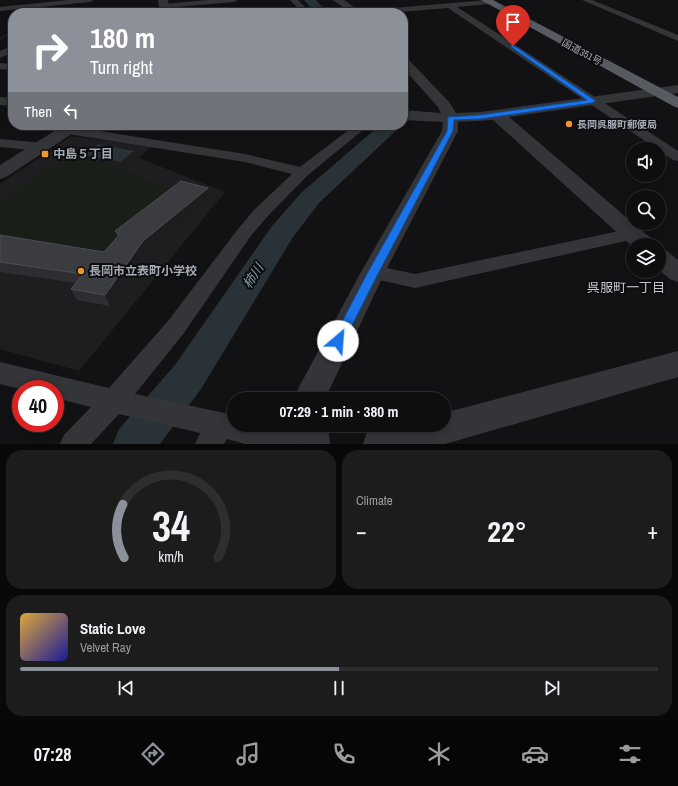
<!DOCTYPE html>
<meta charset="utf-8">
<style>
:root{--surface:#0e0e0f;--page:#1c1c1d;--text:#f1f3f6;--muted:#9b9c9e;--line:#2e2e2f;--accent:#8c9099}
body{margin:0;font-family:"Archivo Narrow","Noto Sans JP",sans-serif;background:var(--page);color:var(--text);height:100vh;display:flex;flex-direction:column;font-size:15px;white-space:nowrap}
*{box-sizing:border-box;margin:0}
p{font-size:13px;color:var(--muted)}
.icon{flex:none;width:22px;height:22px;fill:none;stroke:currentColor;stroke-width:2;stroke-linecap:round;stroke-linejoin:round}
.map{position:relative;height:444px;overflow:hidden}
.sheet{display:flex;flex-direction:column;gap:6px;padding:6px;background:#080808;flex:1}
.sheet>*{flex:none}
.banner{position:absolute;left:8px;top:8px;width:400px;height:122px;border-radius:16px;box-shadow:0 2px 10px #0003,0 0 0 1px var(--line);background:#8c9099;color:#fff;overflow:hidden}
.tools{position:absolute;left:626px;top:142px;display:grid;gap:8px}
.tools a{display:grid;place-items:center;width:40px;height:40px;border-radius:50%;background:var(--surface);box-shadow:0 2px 10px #0003,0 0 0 1px var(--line);font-size:20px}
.speed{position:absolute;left:12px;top:380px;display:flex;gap:8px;font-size:20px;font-weight:700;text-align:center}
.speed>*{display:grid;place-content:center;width:52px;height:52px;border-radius:50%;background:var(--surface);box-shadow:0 2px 10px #0003,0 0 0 1px var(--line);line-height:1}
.speed .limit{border:6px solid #d22;background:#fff;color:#111}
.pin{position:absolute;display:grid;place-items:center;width:34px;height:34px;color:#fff;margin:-41px -17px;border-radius:50% 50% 50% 0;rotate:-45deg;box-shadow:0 0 4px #0007}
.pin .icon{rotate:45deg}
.me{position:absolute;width:44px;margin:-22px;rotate:27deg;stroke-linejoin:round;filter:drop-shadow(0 0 3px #0008)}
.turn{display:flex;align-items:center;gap:14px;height:84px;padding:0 16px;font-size:18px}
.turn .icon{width:52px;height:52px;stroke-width:2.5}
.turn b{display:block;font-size:28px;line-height:34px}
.then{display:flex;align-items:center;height:38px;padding:0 16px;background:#0003;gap:8px;font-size:15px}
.big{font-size:30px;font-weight:800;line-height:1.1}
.sheet .card{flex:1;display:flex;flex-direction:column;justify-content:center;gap:6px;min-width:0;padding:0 14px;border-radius:16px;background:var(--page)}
.sheet .dial{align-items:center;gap:0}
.dial svg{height:104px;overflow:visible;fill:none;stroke:var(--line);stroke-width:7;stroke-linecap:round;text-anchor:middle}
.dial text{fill:var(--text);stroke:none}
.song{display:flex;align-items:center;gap:12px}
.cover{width:48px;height:48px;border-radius:6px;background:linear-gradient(135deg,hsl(40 70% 55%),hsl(240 70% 35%))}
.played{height:4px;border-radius:2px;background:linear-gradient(90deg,var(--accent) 50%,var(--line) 50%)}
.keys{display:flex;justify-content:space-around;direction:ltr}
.heat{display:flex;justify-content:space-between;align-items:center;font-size:22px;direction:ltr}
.sheet .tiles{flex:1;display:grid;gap:6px;grid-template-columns:1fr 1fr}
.card:last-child{grid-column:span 2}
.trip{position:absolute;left:227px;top:392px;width:224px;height:40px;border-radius:20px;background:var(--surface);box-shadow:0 2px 10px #0003,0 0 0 1px var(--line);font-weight:800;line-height:40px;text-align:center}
.tab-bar{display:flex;height:64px;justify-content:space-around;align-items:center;background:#060606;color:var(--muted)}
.tab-bar .icon{width:28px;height:28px}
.tab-bar .active{color:var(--accent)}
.tab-bar b{font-size:18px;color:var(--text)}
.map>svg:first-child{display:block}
</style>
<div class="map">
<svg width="678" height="444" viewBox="0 0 678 444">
<rect width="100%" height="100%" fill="#121214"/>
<path fill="#1e1e21" d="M72,136L151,146L139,158L225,192L79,371L0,349V184Z"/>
<path fill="#191e19" d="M80,157L102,162L175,191L103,251L17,239L0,231V202L57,163Z"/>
<path fill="#293237" d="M98,144L134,151L120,162L83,155Z"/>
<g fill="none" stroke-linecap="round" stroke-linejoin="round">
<path fill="#293237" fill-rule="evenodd" d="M304,0H316L328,13H315Z
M380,125H402L319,203L293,237L201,389L160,444H113L119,429L175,365L272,226L301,193Z"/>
<path stroke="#393c40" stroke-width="1" stroke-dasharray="1 1.5" stroke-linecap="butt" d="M0,39L13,31"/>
<path fill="#333539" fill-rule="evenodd" d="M68,0H94L90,2L0,11V7Z
M208,0H238L234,2L165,8L161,6L165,4Z
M290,0H298L311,13H303Z
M487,0L494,2L490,4L457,7L678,151V161L673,160L659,151V149H657L448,8L387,13H355L359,11Z
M582,0H592L678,35V41Z
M13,45V52L0,58V51Z
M0,63L13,64V70L0,69Z
M355,125H369L308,175L266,218L250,237L184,333L135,394L234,415V425C259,425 279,425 302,435L306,444H245L227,439L224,444H195L200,433L119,414L91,444H60L64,435L91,407L55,398V389H21L0,384V362L109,388L168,321L238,229L254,210L292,174L245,162L68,134L63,133L62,130L63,127L68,126L245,154L300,167Z
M0,139L43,143L48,144L50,147L48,150L43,151L0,147Z
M633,228L639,230L642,234L639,238L415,288L366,277L363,272L366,267L373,265L415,274Z"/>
<path fill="#333539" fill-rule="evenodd" d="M158,0H168L170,13H160Z
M333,0H344L362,13H351Z
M403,57L407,58L449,102L456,113L480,112L678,85V93L509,117L653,240L656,245H633V247L493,120L458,122V131L385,272L325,399H295L299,387L361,272L442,131L443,122L403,120V110L441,113L438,107L403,68Z
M0,97L13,98V106L0,105Z
M64,125H83L81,128L6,177L0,179V165Z
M659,249L667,251L678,260V282L670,279L659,270Z
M678,351V377L445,444H363L367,432C391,422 418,425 444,425V413Z
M296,425H328L330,444H298Z"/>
<path fill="#575a60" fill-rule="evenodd" d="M481,0H493L678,97V108L673,106Z"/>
</g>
<path fill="#2e2e32" d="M208,188L211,199L147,252L110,306L77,300L71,289L75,283L1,272H0V235L104,252L118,237L115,231Z"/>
<path fill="#1d1d20" d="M208,188L211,199L147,252L110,306L105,295L143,241Z"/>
<path fill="#3b3c40" stroke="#4b4d52" d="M181,181L208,188L143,241L105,295L71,289L83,274L0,262V235L104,252L119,235L115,231Z"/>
<path fill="#1a73e8" stroke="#114b97" d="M513,45L596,101L592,103L480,119L454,120L453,131L379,272L342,345L338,346L334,345L332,341L368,272L447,131L448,117L480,115L587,100L511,47V45Z"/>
<g fill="#ec9832" stroke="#0d0d0f" stroke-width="1.5">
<circle cx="569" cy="124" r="4"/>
<rect x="41" y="150" width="8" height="8" rx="2"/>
<circle cx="81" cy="271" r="4"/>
</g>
<g text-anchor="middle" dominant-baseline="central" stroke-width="4" stroke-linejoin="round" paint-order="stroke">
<g font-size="10" fill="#a4abb4" stroke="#0d0d0f">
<text transform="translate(582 52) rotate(28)">国道351号</text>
</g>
<g font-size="10" font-weight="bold" fill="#a4abb4" stroke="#0d0d0f" text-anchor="start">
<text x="577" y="124">長岡呉服町郵便局</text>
</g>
<g font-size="12" font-weight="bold" fill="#a4abb4" stroke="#0d0d0f" text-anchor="start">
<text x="53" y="154">中島５丁目</text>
<text x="89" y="271">長岡市立表町小学校</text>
</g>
<g font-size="13" font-style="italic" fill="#7b9daf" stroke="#0d0d0f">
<text transform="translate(253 276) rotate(-57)">柿川</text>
</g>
<g font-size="13" fill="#c5c9d0" stroke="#0d0d0f">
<text x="626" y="287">呉服町一丁目</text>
</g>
</g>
</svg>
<div class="tools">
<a><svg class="icon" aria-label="sound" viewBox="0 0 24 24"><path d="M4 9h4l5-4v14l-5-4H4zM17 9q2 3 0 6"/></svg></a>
<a><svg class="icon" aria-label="search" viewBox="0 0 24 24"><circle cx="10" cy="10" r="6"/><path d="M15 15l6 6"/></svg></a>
<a><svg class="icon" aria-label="layers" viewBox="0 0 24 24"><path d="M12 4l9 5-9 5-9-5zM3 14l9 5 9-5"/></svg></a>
</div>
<div class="speed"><div class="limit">40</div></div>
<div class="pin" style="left:513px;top:46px;background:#d93025"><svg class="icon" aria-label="arrive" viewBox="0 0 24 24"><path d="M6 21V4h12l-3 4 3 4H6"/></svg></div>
<svg class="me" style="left:338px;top:341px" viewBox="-20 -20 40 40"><circle r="19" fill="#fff"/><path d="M0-13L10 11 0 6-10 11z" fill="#1a73e8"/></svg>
<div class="trip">07:29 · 1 min · 380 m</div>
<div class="banner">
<div class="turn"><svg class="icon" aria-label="right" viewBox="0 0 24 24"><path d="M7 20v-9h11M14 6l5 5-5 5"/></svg><div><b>180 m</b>Turn right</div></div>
<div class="then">Then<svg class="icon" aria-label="left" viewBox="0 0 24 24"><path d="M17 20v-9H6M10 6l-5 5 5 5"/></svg></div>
</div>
</div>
<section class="sheet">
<div class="tiles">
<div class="card dial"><svg viewBox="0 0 100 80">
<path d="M14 69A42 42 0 1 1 86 69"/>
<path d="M14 69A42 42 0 0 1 13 28" stroke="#8c9099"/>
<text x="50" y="56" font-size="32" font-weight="700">34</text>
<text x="50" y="72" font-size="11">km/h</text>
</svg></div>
<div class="card"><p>Climate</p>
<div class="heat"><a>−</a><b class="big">22°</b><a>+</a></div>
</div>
<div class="card">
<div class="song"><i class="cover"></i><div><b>Static Love</b><p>Velvet Ray</p></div></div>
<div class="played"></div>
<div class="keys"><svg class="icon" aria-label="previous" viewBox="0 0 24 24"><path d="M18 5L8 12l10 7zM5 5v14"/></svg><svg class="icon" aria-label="pause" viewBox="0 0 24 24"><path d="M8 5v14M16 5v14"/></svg><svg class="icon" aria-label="next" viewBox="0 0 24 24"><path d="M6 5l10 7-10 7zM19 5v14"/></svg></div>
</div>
</div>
</section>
<nav class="tab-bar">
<b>07:28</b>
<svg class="icon active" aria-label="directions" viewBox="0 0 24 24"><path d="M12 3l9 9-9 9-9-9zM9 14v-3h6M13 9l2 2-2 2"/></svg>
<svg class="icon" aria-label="music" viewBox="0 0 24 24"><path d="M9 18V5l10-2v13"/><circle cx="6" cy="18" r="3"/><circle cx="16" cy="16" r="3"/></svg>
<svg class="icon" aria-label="phone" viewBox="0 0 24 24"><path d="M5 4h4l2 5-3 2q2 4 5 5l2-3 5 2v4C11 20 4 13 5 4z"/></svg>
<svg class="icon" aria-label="climate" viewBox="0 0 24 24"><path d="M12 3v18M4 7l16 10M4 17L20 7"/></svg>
<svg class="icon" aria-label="car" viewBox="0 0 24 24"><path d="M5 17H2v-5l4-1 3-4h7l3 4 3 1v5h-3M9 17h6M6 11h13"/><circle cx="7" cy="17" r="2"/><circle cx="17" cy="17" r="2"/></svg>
<svg class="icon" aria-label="filters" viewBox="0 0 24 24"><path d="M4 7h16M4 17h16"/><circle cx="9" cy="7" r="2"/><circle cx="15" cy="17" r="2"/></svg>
</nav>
